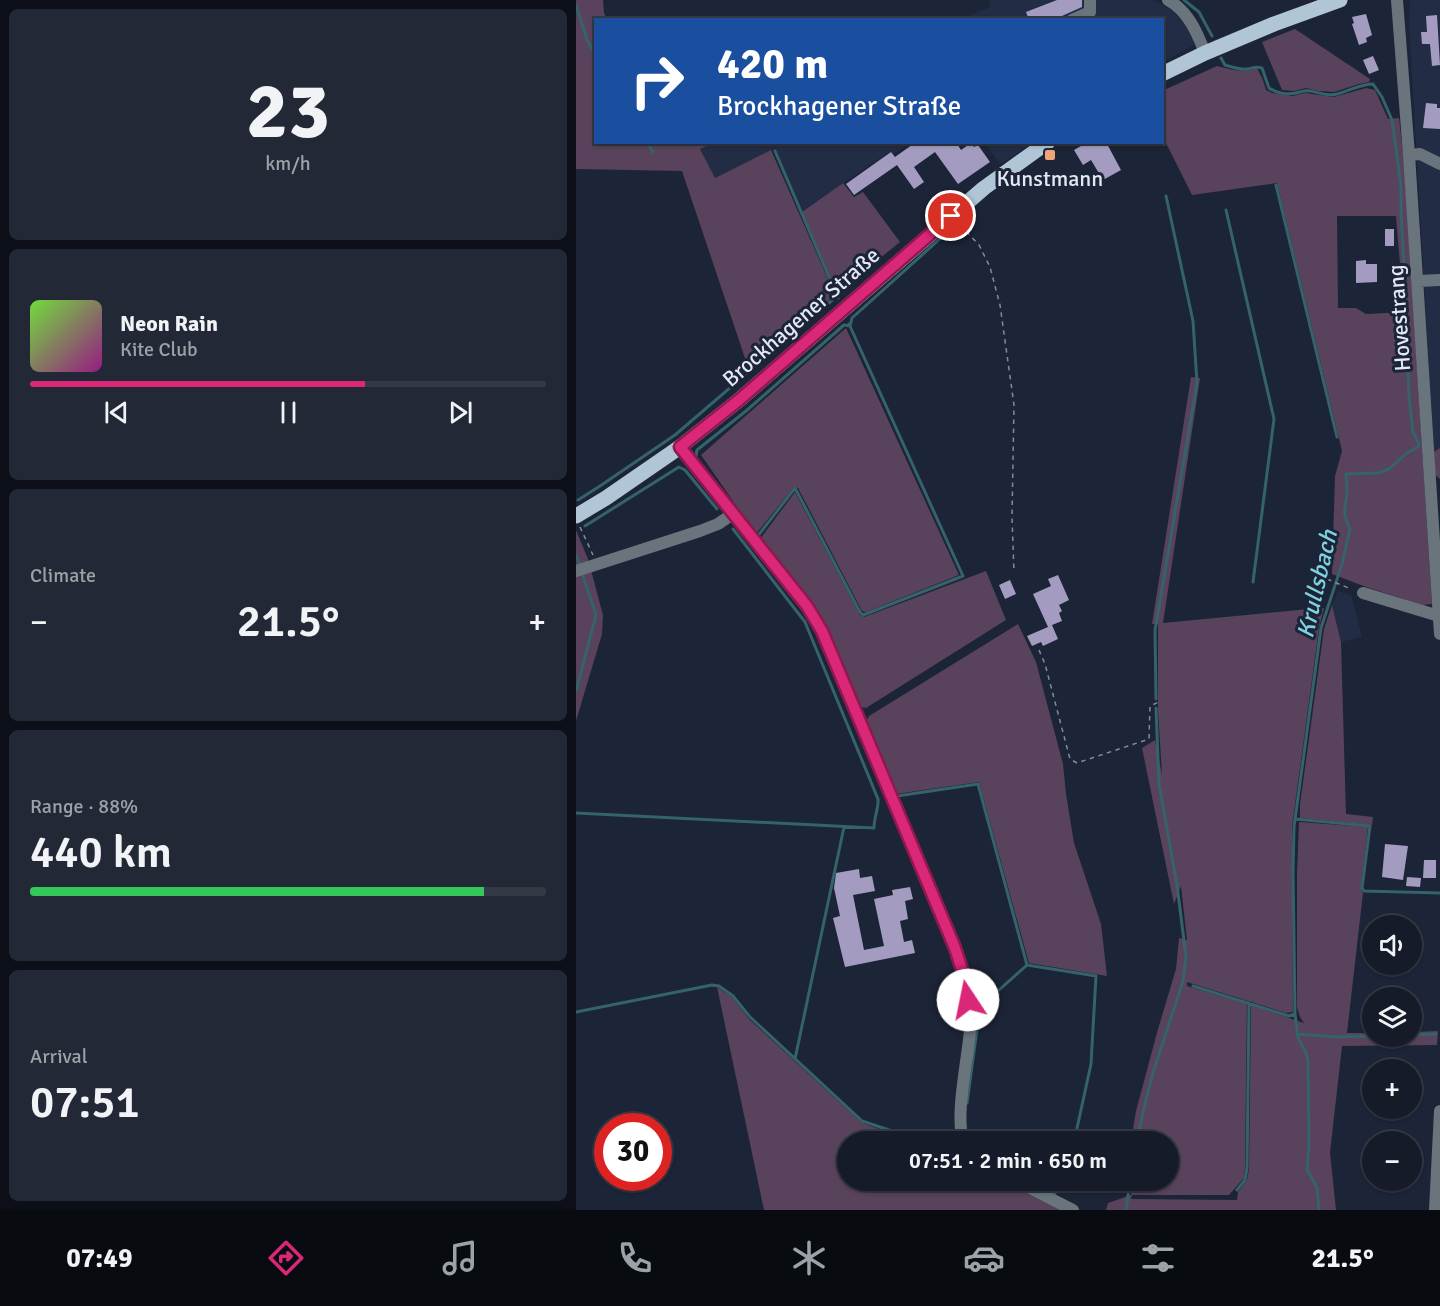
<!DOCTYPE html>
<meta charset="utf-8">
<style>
:root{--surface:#151b29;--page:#222835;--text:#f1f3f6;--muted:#9da1a8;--line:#343946;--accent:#db2777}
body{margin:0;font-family:Signika,sans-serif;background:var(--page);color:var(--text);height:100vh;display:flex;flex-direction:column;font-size:22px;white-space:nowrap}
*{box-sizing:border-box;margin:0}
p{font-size:20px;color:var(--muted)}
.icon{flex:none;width:33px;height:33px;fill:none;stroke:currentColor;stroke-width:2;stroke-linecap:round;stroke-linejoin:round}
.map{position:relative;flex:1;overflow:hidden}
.drawer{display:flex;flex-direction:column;gap:9px;padding:9px;background:#0c0f17;width:576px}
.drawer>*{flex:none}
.hud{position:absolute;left:18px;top:18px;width:570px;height:126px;border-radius:0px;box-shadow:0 2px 4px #0004,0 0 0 2px var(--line);background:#1a4fa0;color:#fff;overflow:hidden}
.tools{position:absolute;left:786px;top:915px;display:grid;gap:12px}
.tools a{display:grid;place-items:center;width:60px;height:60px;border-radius:50%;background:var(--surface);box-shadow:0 2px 4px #0004,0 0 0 2px var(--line);font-size:30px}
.speed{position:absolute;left:18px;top:1113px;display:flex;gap:12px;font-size:30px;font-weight:700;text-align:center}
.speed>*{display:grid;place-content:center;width:78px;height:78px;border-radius:50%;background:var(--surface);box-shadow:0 2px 4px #0004,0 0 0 2px var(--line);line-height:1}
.speed .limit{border:9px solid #d22;background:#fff;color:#111}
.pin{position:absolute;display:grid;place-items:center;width:51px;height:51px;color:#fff;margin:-26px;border:3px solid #fff;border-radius:50%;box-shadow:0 2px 6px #0007}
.me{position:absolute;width:66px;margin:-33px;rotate:349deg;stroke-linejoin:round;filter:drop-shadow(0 0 4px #0008)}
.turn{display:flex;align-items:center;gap:21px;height:126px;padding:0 24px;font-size:27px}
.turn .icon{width:78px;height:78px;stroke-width:2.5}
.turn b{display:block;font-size:42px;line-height:51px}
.big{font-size:45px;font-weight:600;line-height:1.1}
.drawer .tile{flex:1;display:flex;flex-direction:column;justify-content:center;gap:9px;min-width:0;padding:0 21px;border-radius:9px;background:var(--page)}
.drawer .dial{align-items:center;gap:0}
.dial b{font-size:78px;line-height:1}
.song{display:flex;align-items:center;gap:18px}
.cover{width:72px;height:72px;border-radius:9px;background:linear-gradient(135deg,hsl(100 70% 55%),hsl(310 70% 35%))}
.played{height:6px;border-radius:3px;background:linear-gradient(90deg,var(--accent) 65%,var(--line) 65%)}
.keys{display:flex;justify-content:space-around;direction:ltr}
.heat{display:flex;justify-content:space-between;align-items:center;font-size:33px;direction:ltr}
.charge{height:9px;border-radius:4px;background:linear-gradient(90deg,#34c759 88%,var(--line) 0)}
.trip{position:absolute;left:261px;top:1131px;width:342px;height:60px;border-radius:30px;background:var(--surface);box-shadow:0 2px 4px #0004,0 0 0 2px var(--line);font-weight:600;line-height:60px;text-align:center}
.tabs{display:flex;height:96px;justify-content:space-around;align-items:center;background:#080b10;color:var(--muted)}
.tabs .icon{width:42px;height:42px}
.tabs .current{color:var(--accent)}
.tabs b{font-size:27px;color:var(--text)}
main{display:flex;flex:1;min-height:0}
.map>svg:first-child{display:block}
</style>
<main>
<section class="drawer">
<div class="tile dial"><b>23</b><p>km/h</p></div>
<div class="tile">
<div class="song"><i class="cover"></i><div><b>Neon Rain</b><p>Kite Club</p></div></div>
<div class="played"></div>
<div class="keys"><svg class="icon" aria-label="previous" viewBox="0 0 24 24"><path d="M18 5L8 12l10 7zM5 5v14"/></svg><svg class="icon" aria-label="pause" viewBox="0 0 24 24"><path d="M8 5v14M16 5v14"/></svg><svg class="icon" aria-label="next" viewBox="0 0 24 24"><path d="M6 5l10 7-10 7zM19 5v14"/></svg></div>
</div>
<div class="tile"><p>Climate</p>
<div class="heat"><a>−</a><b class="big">21.5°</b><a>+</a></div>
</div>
<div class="tile"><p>Range · 88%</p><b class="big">440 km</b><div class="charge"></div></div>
<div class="tile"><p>Arrival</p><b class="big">07:51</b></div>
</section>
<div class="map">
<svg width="864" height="1210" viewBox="0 0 864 1210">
<rect width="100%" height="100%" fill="#1c2437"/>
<path fill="#222c45" d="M413,0H577L592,8L604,18L616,34L618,45L587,62L586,20H383L414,7Z
M834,0H864V448L858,452L833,24Z
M137,142L335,143L317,154L315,151L267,183L226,212L199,149L138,178L124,148Z
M409,143H457L424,164Z
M762,591L775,595L786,637L765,642L756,605Z"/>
<path fill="#59425b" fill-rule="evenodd" d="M0,0H27L28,13L31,19L20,20V142L137,143L124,149L139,178L195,150L259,295L173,370L106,171L0,169Z
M719,29L794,79L793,82L783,84L758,92L742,91L730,88L718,91L706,90L686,42Z
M641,66C657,70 666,73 681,68L687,80L690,90L696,93L717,96L729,93L758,97L790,88L799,90L812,119L823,118L828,163L856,604L847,605L790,587L756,574L759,476L766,451L701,183L616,195L587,137L586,91ZM761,216H820L828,312L790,314L780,308H762Z
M267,183L278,197L287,192L324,242L261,293L226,212Z
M270,328L383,575L290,612L286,611L222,488L218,487L180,534L125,455Z
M615,377L624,378L587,623L743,608H748L743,628L716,827L717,1012L710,1013L611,982V986L671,1004L669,1168L668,1178L653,1195H556L555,1199L661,1200L662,1192L671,1180L673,1169L675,1005L728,1023L724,1017L721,1007V873L723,822L792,827L785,889L787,893L771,1033H796V1036H836V1032L862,1031L861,1045L766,1046L754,1153L760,1210H530L532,1203L555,1195L558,1181L592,1180V1142L555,1141L560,1111L582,1029L600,969L603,938L611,940L605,886L598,904L566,748L579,740L586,775L582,710V624H576Z
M864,448V479L859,475L858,452Z
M219,492L284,615L288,617L410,571L430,620L290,708L282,706L250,631L184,539Z
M0,530L12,559L27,615L26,634L0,721Z
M756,605L765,642L770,814L797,817L796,825L724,818V804L748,629Z
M442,624L460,662L487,764L490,794L498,843L525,924L531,976L453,963L403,782L320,794L290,722L293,716Z
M141,987L156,997L173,1019L285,1122L294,1126L341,1141L272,1142V1180L425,1181L484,1210H188Z"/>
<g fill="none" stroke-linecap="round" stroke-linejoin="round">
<path stroke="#34636c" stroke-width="3" d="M608,0L623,12L636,36
M0,5L11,40L20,56
M645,58L649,65C655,67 664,70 671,69C678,68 679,66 686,68L693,88C700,93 711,95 720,93C725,92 728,90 734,91C743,92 751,97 761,94C773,91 784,84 797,84L806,97L816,120L825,186V211L830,304L828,352L832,374L833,396L837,432L843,444L842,447L831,453L813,469L802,473L770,474C770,480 771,484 771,490C771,507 764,509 774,529L766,564L745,628L718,827L717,872L719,1014L722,1038L730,1053L732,1061L733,1146L731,1169L741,1188L743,1210
M71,142L77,152
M199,151L262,298
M700,185L761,437
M650,210L698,419L677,582
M120,456L121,450L170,411L268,325L274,326L276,318L377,227
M2,500L24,486L99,435L261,296
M9,526L103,467L109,470L141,509
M181,537L219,488L284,612L287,615L387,576L273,324
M0,555L3,563
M0,691L20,615L7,576
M580,699L579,630L621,383L617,321L590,196
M321,796L402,784L451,965
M0,813L298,828C298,817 303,807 302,799L229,622L157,529
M719,819L794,826L786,888L788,891L864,893
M451,965L520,976L515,1064L498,1142
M617,986L713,1016L719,1014
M0,1012L136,985L143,986L157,996L174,1017L286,1121L349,1142
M721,1034L761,1037L796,1036
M836,1035L860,1034
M219,1059L268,827
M391,1103L404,1007L451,965
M561,1142L567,1112L577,1073L607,981L610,957L601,885L583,784L580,708
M661,1190L669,1180L671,1168L673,1003
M478,1194L487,1185L488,1180
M550,1210L554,1180"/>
</g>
<path fill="#a49cc0" d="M481,0H506V7L477,20H453L450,12Z
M790,14L796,35L790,38L791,42L783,45L776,24L778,23L776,17Z
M861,15L864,65L856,66L854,44H846L845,32H851L850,16Z
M797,56L803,70L793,74L787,60Z
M850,103L861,104V108H864V129L847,128Z
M340,142H380L385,150L395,143L398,147L402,145L414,162L382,184L359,152L338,167L348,182L338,189L321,165L278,195L270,184L315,152L319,157Z
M512,142H530L545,170L527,180L515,160L507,165L498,150Z
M809,229H818V246H809Z
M790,260V264H801V282L780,283V261Z
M482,575L493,600L483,605L486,611L483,613L486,621L476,625L482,639L467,646L465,642L456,646L451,636L472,627L457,594L475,586L472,579Z
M434,580L440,594L429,599L423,585Z
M809,844L832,846L827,880L806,877Z
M848,860H860V878H847Z
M283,869L284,878L296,876L299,891L277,895L288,950L308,946L298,899L317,895L316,890L334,887L337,899L329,901L332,919L324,921L328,942L336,940L339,953L269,967L257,918L264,916L258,888L260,873Z
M831,877L845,878L844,887L830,886Z"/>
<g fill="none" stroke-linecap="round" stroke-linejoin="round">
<path stroke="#848b9b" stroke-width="1.5" stroke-dasharray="4.5 4.5" stroke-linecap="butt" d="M384,225L403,245L414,267L424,305L438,405L436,517L438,572
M4,527L17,555
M751,579L775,589
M463,650L469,664L494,759L501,763L573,739L574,706L585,701"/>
<path stroke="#6a747c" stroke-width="12" d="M592,0C612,11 621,32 629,53
M821,0L833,155L864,634
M496,20L514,12V0
M833,155L844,154L864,164
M842,281L864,280
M104,447L231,606L246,631L379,948C387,974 395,1002 394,1030C392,1058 378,1119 388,1142
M0,571L124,531L142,524L158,513
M787,593L863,616
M438,1180L497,1210
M859,1210L864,1111"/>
<path stroke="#b0c5d5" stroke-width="15" d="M586,74L629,53L698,24L764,0
M0,516L30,498L104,447L163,400L408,188L472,142"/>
</g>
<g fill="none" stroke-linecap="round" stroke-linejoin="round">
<g stroke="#8e194d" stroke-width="15">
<path id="route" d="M375,216L163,400L104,447L231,606L246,631L379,948L388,976L392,1000"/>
</g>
<use href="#route" stroke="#db2777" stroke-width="10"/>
</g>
<rect fill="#f0a278" stroke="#1c2437" stroke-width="2" x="468" y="149" width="12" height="12" rx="3"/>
<g text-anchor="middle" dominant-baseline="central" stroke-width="6" stroke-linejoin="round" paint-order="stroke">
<g font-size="22" fill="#e3e8f5" stroke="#1c2437">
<text x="474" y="178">Kunstmann</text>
</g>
<g font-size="22" fill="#e3e8f5" stroke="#1c2437">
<text transform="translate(225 317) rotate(-41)">Brockhagener Straße</text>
<text transform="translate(823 318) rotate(-94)">Hovestrang</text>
</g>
<g font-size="24" font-style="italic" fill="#7fd1e0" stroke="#1c2437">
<text transform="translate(741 584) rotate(-77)">Krullsbach</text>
</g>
</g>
</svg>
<div class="tools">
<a><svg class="icon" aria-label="sound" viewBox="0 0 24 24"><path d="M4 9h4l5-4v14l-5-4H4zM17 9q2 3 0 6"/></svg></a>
<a><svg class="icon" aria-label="layers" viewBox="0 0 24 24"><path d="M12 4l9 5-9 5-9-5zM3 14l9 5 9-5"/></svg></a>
<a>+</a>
<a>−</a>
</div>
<div class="speed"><div class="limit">30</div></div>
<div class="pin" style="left:375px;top:216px;background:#d93025"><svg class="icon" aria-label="arrive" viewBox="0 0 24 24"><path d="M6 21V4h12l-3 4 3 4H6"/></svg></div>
<svg class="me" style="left:392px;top:1000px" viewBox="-20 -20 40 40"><circle r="19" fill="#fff"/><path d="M0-13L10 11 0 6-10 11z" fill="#db2777"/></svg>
<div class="trip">07:51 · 2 min · 650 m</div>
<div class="hud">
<div class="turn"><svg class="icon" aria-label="right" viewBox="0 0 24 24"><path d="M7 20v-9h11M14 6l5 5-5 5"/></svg><div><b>420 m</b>Brockhagener Straße</div></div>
</div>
</div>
</main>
<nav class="tabs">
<b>07:49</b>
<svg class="icon current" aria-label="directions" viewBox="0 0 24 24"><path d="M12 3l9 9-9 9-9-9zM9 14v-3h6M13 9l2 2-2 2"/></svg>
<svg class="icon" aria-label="music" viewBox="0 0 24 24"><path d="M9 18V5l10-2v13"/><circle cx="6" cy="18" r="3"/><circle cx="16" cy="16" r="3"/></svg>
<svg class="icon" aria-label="phone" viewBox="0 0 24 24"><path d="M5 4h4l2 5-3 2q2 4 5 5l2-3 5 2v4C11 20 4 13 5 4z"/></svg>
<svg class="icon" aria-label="climate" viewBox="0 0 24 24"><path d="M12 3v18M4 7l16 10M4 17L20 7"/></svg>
<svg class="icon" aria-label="car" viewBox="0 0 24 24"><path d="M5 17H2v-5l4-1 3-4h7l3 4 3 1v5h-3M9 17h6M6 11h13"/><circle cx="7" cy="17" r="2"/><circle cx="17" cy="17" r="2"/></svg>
<svg class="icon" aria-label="filters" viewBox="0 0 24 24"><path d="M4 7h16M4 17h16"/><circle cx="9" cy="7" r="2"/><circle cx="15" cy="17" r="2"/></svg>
<b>21.5°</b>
</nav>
